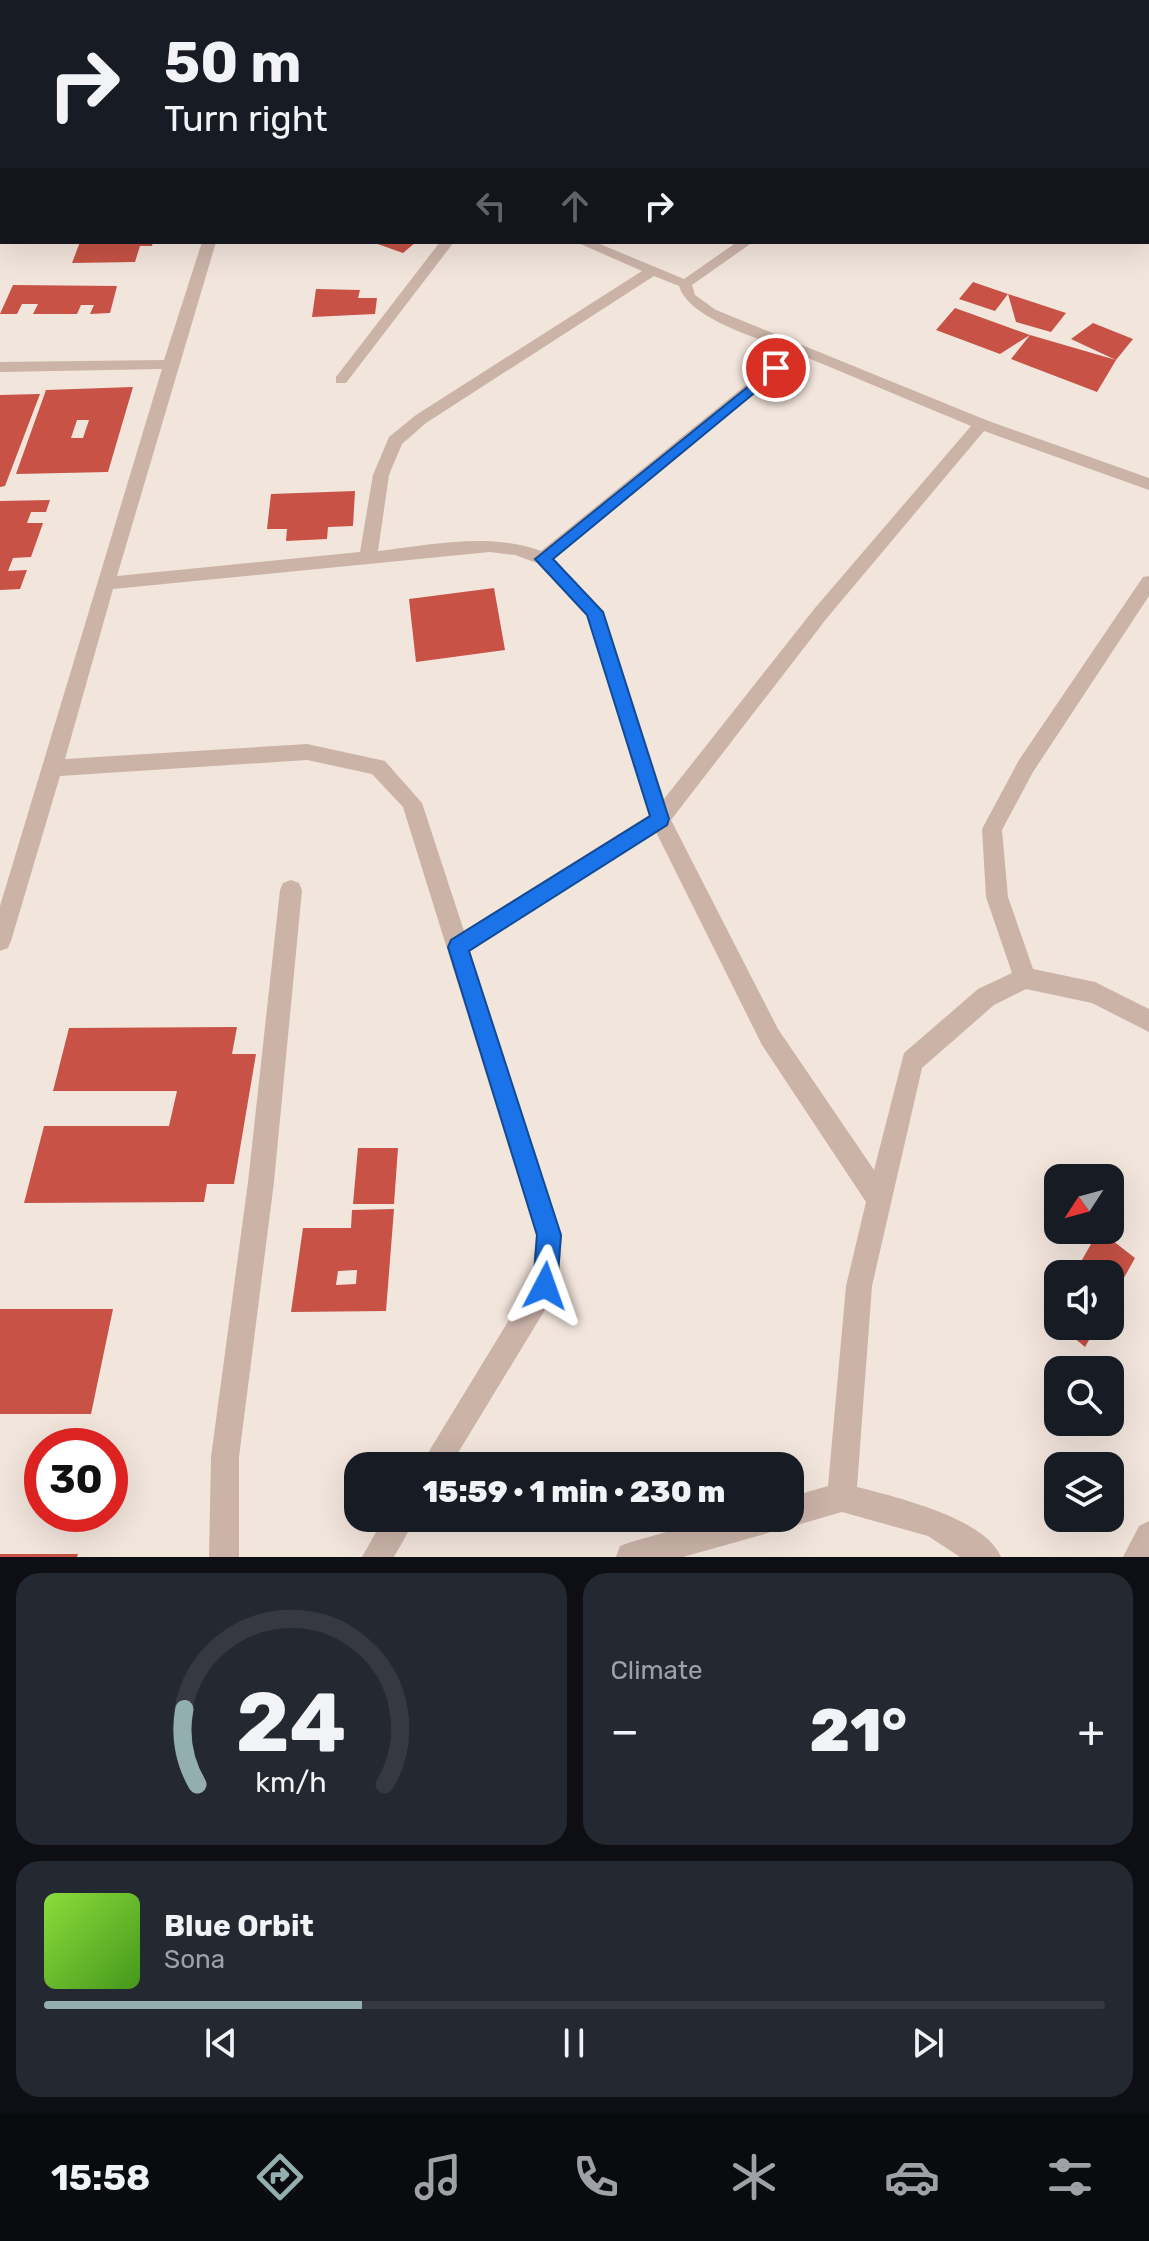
<!DOCTYPE html>
<meta charset="utf-8">
<style>
:root{--surface:#171b24;--page:#242831;--text:#f1f3f6;--muted:#9ea1a6;--line:#363941;--accent:#92aeae}
body{margin:0;font-family:Rubik,sans-serif;background:var(--page);color:var(--text);height:100vh;display:flex;flex-direction:column;font-size:30px;white-space:nowrap}
*{box-sizing:border-box;margin:0}
p{font-size:26px;color:var(--muted)}
.icon{flex:none;width:44px;height:44px;fill:none;stroke:currentColor;stroke-width:2;stroke-linecap:round;stroke-linejoin:round}
.map{position:relative;height:1557px;overflow:hidden}
.details{display:flex;flex-direction:column;gap:16px;padding:16px;background:#0d0f14;flex:1}
.details>*{flex:none}
.guide{position:absolute;left:0px;top:0px;width:1150px;height:244px;box-shadow:0 8px 32px #0002;background:#171b24;color:var(--text);overflow:hidden}
.needle{width:52px;rotate:234deg}
.fabs{position:absolute;left:1044px;top:1164px;display:grid;gap:16px}
.fabs a{display:grid;place-items:center;width:80px;height:80px;border-radius:16px;background:var(--surface);box-shadow:0 8px 32px #0002;font-size:40px}
.speed{position:absolute;left:24px;top:1428px;display:flex;gap:16px;font-size:40px;font-weight:700;text-align:center}
.speed>*{display:grid;place-content:center;width:104px;height:104px;border-radius:50%;background:var(--surface);box-shadow:0 8px 32px #0002;line-height:1}
.speed .limit{border:12px solid #d22;background:#fff;color:#111}
.pin{position:absolute;display:grid;place-items:center;width:68px;height:68px;color:#fff;margin:-34px;border:4px solid #fff;border-radius:50%;box-shadow:0 2px 8px #0007}
.me{position:absolute;width:88px;margin:-44px;rotate:4deg;stroke-linejoin:round;filter:drop-shadow(0 0 6px #0008)}
.turn{display:flex;align-items:center;gap:28px;height:168px;padding:0 32px;font-size:36px}
.turn .icon{width:104px;height:104px;stroke-width:2.5}
.turn b{display:block;font-size:56px;line-height:68px}
.lanes{display:flex;align-items:center;height:76px;padding:0 32px;background:#0003;justify-content:center;gap:40px;direction:ltr}
.lanes .off{opacity:.35}
.big{font-size:60px;font-weight:800;line-height:1.1}
.details .widget{flex:1;display:flex;flex-direction:column;justify-content:center;gap:12px;min-width:0;padding:0 28px;border-radius:24px;background:var(--page)}
.details .dial{align-items:center;gap:0}
.dial svg{height:208px;overflow:visible;fill:none;stroke:var(--line);stroke-width:7;stroke-linecap:round;text-anchor:middle}
.dial text{fill:var(--text);stroke:none}
.song{display:flex;align-items:center;gap:24px}
.cover{width:96px;height:96px;border-radius:12px;background:linear-gradient(135deg,hsl(90 70% 55%),hsl(100 70% 35%))}
.played{height:8px;border-radius:4px;background:linear-gradient(90deg,var(--accent) 30%,var(--line) 30%)}
.keys{display:flex;justify-content:space-around;direction:ltr}
.heat{display:flex;justify-content:space-between;align-items:center;font-size:44px;direction:ltr}
.details .tiles{flex:1;display:grid;gap:16px;grid-template-columns:1fr 1fr}
.widget:last-child{grid-column:span 2}
.trip{position:absolute;left:344px;top:1452px;width:460px;height:80px;border-radius:24px;background:var(--surface);box-shadow:0 8px 32px #0002;font-weight:800;line-height:80px;text-align:center}
.tabs{display:flex;height:128px;justify-content:space-around;align-items:center;background:#090b0e;color:var(--muted)}
.tabs .icon{width:56px;height:56px}
.tabs .selected{color:var(--accent)}
.tabs b{font-size:36px;color:var(--text)}
.map>svg:first-child{display:block}
</style>
<div class="map">
<svg width="1149" height="1557" viewBox="0 0 1149 1557">
<rect width="100%" height="100%" fill="#f2e5dc"/>
<path fill="#c75245" fill-rule="evenodd" d="M80,242H153L152,246H140L135,262L72,263Z
M372,242H416L403,253Z
M973,282L1008,294L995,311L959,299Z
M13,285L117,286L110,313L90,314L94,305H81L77,314H33L38,304H22L17,314H0Z
M316,289L360,290L358,298H377L375,314L312,317Z
M1008,294L1066,313L1051,332L1016,322Z
M955,308L1030,335L1000,354L936,330Z
M1093,323L1133,339L1116,360L1071,339Z
M1030,335L1116,360L1097,392L1011,359Z
M133,387L108,472L16,474L46,390ZM77,420H89L83,438H71Z
M40,394L5,486L0,487V395Z
M355,491L353,526L328,527L327,539L286,541L287,529H267L271,494Z
M50,500L46,512H31L27,523H43L31,557L13,558L8,571L27,570L20,589L0,590V501Z
M494,588L505,650L416,662L409,599Z
M237,1027L232,1054H256L234,1184H207L204,1202L24,1203L44,1126H169L177,1091H53L69,1028Z
M358,1148H398L394,1204H353Z
M394,1209L386,1311L291,1312L303,1228H351L352,1210ZM357,1270L356,1284L336,1285L338,1271Z
M1099,1230L1135,1258L1110,1303V1274H1074Z
M0,1309H113L91,1414H0Z
M1060,1326H1097L1085,1347Z
M0,1554H78L77,1557H0Z"/>
<g fill="none" stroke-linecap="round" stroke-linejoin="round">
<path fill="#cbb3a8" fill-rule="evenodd" d="M411,0H429L430,2H412Z
M867,0H880L881,2H868Z
M1063,0H1073V2H1063Z
M0,76H2V82H0Z
M2,196V204L0,205V197Z
M202,242H216L117,576L360,552L373,475L389,437L416,415L642,271L576,242H595L684,279L737,242H753L692,285L695,295L716,310L986,420L1149,478V490L984,431L827,618L671,820L778,1029L874,1170L904,1053L978,989L1012,973L986,897L982,829L1019,760L1143,577L1149,576V596L1033,772L1002,830L1008,897L1033,969L1095,982L1149,1009V1032L1092,1003L1026,989L994,1005L922,1068L872,1286L857,1487C896,1497 985,1518 1001,1557H960L928,1536L842,1512L790,1527L781,1523L778,1528L768,1533L683,1557H616L620,1546L631,1542L716,1518H790V1497L828,1486L846,1286L866,1202L762,1045L656,832L470,951L562,1235L558,1286L554,1295L450,1466H420L532,1282L536,1235L403,807L372,774L307,760L60,776L11,941L8,948L0,951V906L162,369L0,372V362L164,360ZM654,276L679,286C689,319 758,338 789,350L541,551C489,532 432,545 378,551L389,475L402,444L426,423ZM801,355L971,426L815,608L664,799L604,612L554,559ZM490,552L515,555L537,563L587,615L649,815L464,931L422,803L385,761L307,744L65,759L113,589Z
M440,242H454L346,383H336V377Z
M291,880L299,883L302,890L274,1182L239,1457V1557H209L211,1457L248,1182L280,890L283,883Z
M384,1518H416L394,1557H362Z
M1149,1521V1557H1123L1139,1526Z"/>
</g>
<path fill="#1a73e8" stroke="#114b97" stroke-width="2" d="M776,364L783,368L781,371L553,559L603,612L669,819L667,825L469,951L561,1235L557,1286L554,1295L545,1298L537,1295L533,1286L537,1235L448,947L451,940L650,816L587,615L535,559Z"/>
</svg>
<div class="fabs">
<a><svg class="needle" viewBox="-14 -14 28 28"><path d="M0-13l5 13h-10z" fill="#e53935"/><path d="M0 13l5-13h-10z" fill="#9ea1a6"/></svg></a>
<a><svg class="icon" aria-label="sound" viewBox="0 0 24 24"><path d="M4 9h4l5-4v14l-5-4H4zM17 9q2 3 0 6"/></svg></a>
<a><svg class="icon" aria-label="search" viewBox="0 0 24 24"><circle cx="10" cy="10" r="6"/><path d="M15 15l6 6"/></svg></a>
<a><svg class="icon" aria-label="layers" viewBox="0 0 24 24"><path d="M12 4l9 5-9 5-9-5zM3 14l9 5 9-5"/></svg></a>
</div>
<div class="speed"><div class="limit">30</div></div>
<div class="pin" style="left:776px;top:368px;background:#d93025"><svg class="icon" aria-label="arrive" viewBox="0 0 24 24"><path d="M6 21V4h12l-3 4 3 4H6"/></svg></div>
<svg class="me" style="left:545px;top:1286px" viewBox="-20 -20 40 40"><path d="M0-17L14 15 0 8-14 15z" fill="#1a73e8" stroke="#fff" stroke-width="4"/></svg>
<div class="trip">15:59 · 1 min · 230 m</div>
<div class="guide">
<div class="turn"><svg class="icon" aria-label="right" viewBox="0 0 24 24"><path d="M7 20v-9h11M14 6l5 5-5 5"/></svg><div><b>50 m</b>Turn right</div></div>
<div class="lanes"><svg class="icon off" aria-label="left" viewBox="0 0 24 24"><path d="M17 20v-9H6M10 6l-5 5 5 5"/></svg><svg class="icon off" aria-label="ahead" viewBox="0 0 24 24"><path d="M12 20V5M6 11l6-6 6 6"/></svg><svg class="icon" aria-label="right" viewBox="0 0 24 24"><path d="M7 20v-9h11M14 6l5 5-5 5"/></svg></div>
</div>
</div>
<section class="details">
<div class="tiles">
<div class="widget dial"><svg viewBox="0 0 100 80">
<path d="M14 69A42 42 0 1 1 86 69"/>
<path d="M14 69A42 42 0 0 1 9 40" stroke="#92aeae"/>
<text x="50" y="56" font-size="32" font-weight="700">24</text>
<text x="50" y="72" font-size="11">km/h</text>
</svg></div>
<div class="widget"><p>Climate</p>
<div class="heat"><a>−</a><b class="big">21°</b><a>+</a></div>
</div>
<div class="widget">
<div class="song"><i class="cover"></i><div><b>Blue Orbit</b><p>Sona</p></div></div>
<div class="played"></div>
<div class="keys"><svg class="icon" aria-label="previous" viewBox="0 0 24 24"><path d="M18 5L8 12l10 7zM5 5v14"/></svg><svg class="icon" aria-label="pause" viewBox="0 0 24 24"><path d="M8 5v14M16 5v14"/></svg><svg class="icon" aria-label="next" viewBox="0 0 24 24"><path d="M6 5l10 7-10 7zM19 5v14"/></svg></div>
</div>
</div>
</section>
<nav class="tabs">
<b>15:58</b>
<svg class="icon selected" aria-label="directions" viewBox="0 0 24 24"><path d="M12 3l9 9-9 9-9-9zM9 14v-3h6M13 9l2 2-2 2"/></svg>
<svg class="icon" aria-label="music" viewBox="0 0 24 24"><path d="M9 18V5l10-2v13"/><circle cx="6" cy="18" r="3"/><circle cx="16" cy="16" r="3"/></svg>
<svg class="icon" aria-label="phone" viewBox="0 0 24 24"><path d="M5 4h4l2 5-3 2q2 4 5 5l2-3 5 2v4C11 20 4 13 5 4z"/></svg>
<svg class="icon" aria-label="climate" viewBox="0 0 24 24"><path d="M12 3v18M4 7l16 10M4 17L20 7"/></svg>
<svg class="icon" aria-label="car" viewBox="0 0 24 24"><path d="M5 17H2v-5l4-1 3-4h7l3 4 3 1v5h-3M9 17h6M6 11h13"/><circle cx="7" cy="17" r="2"/><circle cx="17" cy="17" r="2"/></svg>
<svg class="icon" aria-label="filters" viewBox="0 0 24 24"><path d="M4 7h16M4 17h16"/><circle cx="9" cy="7" r="2"/><circle cx="15" cy="17" r="2"/></svg>
</nav>
